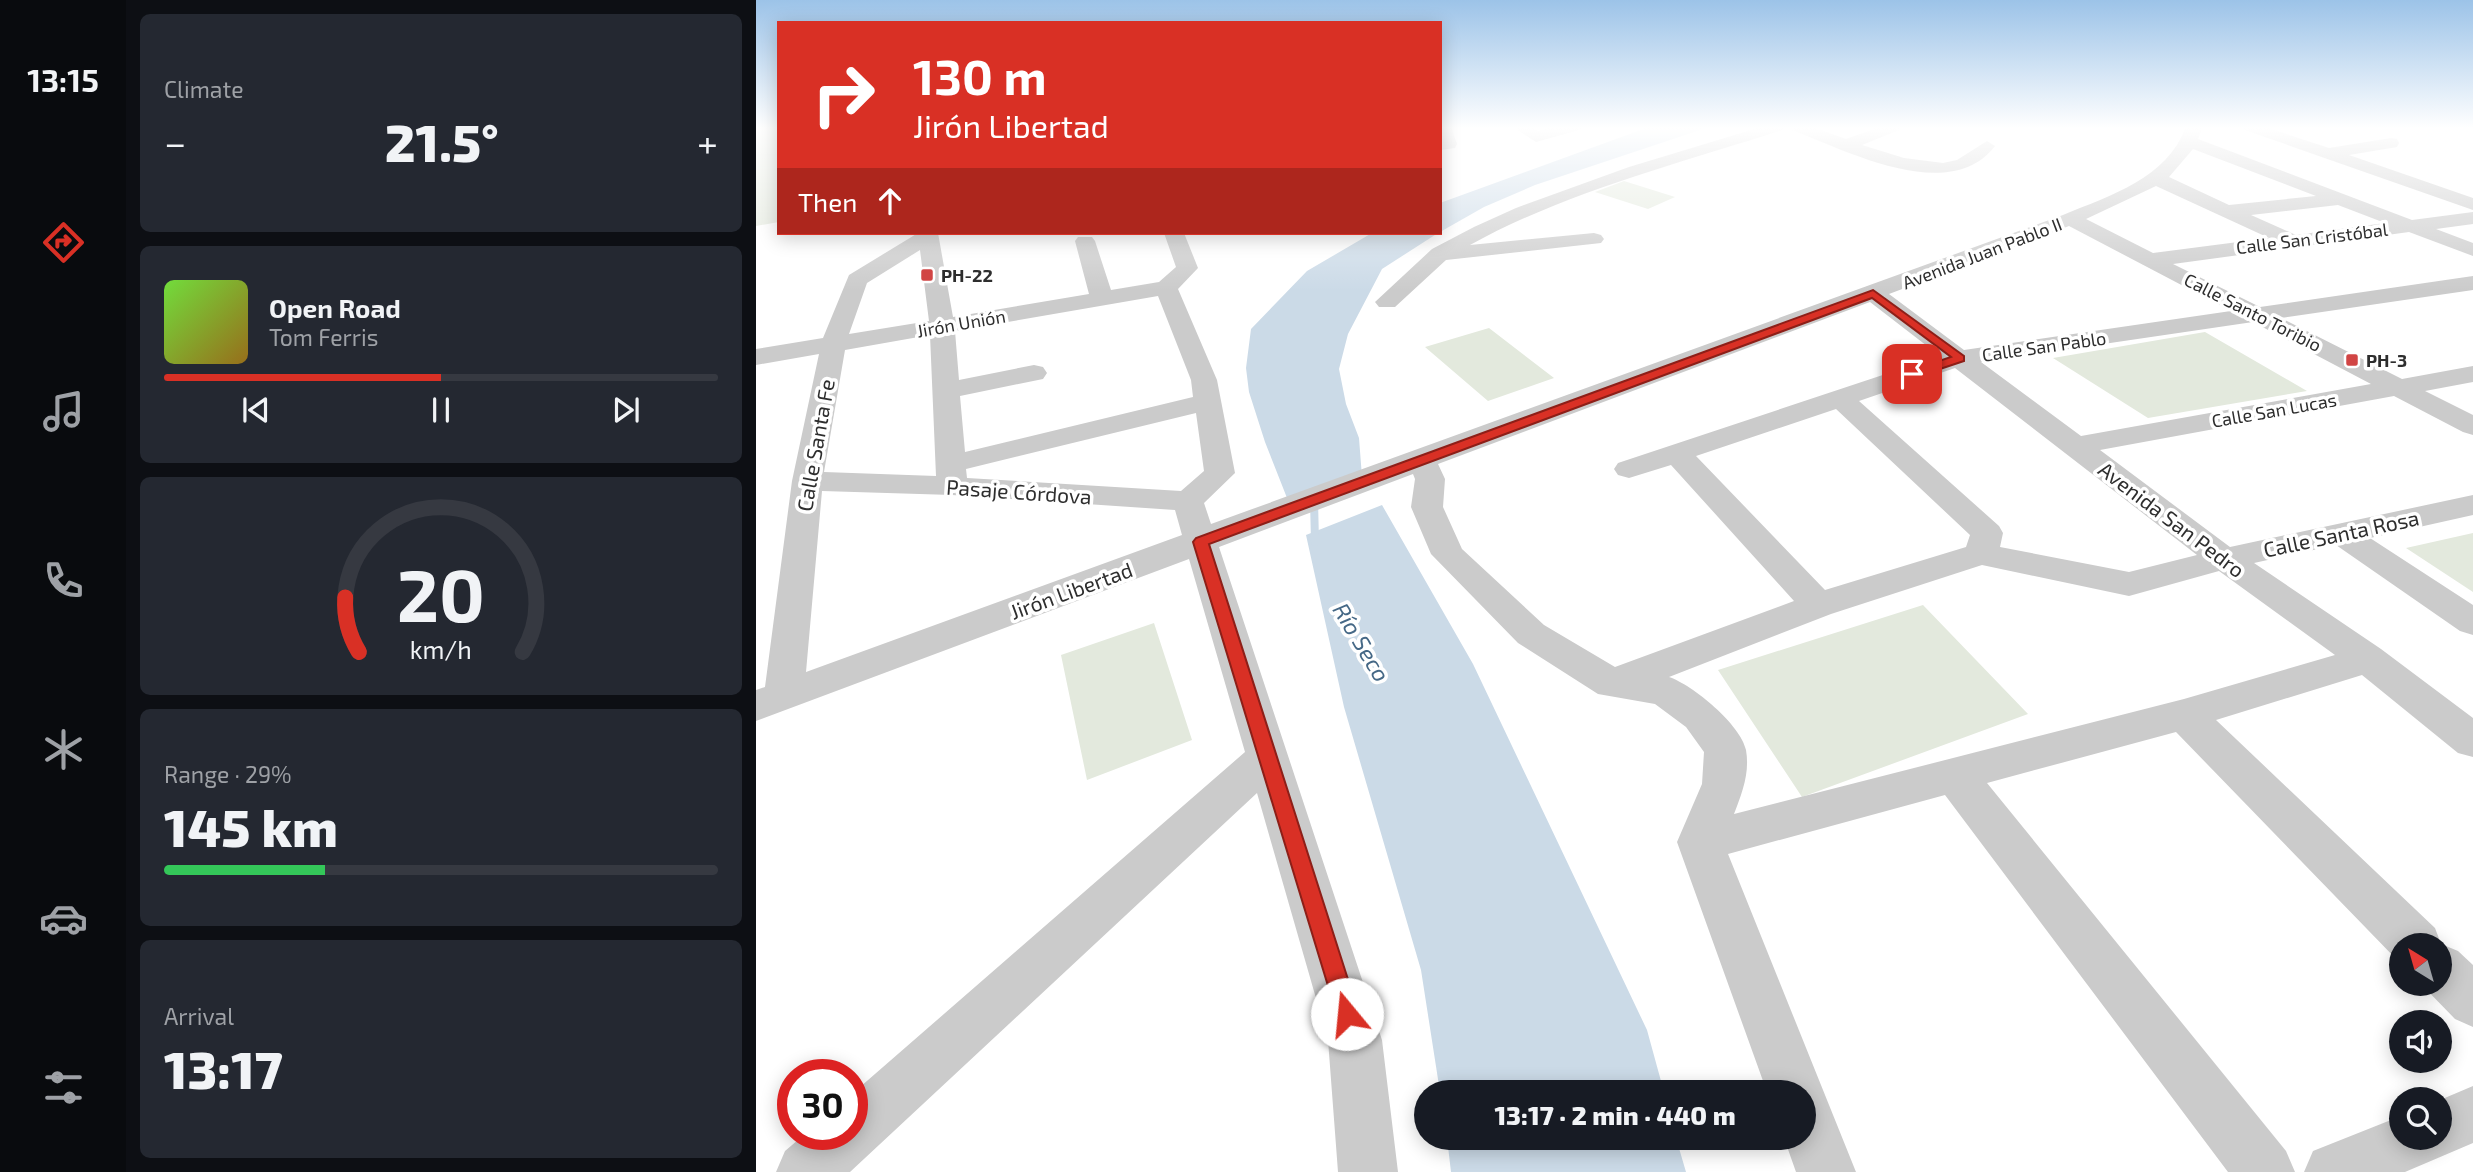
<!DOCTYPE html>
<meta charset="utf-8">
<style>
:root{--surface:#171b24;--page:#242831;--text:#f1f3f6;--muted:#9ea1a6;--line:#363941;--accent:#d93025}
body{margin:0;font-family:"Exo 2",sans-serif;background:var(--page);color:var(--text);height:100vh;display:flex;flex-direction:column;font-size:26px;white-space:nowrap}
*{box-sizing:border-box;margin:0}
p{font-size:23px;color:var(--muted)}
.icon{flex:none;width:38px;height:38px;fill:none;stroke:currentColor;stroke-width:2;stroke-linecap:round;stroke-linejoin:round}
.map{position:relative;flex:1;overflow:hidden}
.drawer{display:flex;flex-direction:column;gap:14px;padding:14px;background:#0d0f14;width:630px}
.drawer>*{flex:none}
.top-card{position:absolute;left:21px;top:21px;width:665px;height:214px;border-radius:0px;box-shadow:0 4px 18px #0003;background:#d93025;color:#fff;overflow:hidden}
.needle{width:46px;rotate:323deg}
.controls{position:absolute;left:1633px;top:933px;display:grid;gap:14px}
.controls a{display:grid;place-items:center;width:63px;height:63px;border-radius:50%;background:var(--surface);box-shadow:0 4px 18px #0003;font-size:35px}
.speed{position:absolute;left:21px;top:1059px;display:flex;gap:14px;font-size:35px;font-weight:700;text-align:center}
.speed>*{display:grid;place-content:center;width:91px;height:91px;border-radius:50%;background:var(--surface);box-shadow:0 4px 18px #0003;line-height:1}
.speed .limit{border:10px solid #d22;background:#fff;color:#111}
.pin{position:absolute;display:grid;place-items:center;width:60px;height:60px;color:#fff;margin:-30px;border-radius:14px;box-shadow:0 4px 10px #0006}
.me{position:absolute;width:77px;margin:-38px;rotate:343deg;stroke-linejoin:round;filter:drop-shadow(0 0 5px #0008)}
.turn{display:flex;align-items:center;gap:24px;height:147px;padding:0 21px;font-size:32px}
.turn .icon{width:91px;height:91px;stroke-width:2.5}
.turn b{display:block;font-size:49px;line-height:60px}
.then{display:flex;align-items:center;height:66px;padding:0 21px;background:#0003;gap:14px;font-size:26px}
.big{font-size:52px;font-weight:800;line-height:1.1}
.drawer .card{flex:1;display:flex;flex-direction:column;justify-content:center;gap:10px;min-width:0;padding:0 24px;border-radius:10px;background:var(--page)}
.drawer .dial{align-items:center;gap:0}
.dial svg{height:182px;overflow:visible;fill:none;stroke:var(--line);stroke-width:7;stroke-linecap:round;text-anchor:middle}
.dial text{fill:var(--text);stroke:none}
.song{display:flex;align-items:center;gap:21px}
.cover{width:84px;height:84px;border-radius:10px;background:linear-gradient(135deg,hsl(100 70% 55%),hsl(40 70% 35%))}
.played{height:7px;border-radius:4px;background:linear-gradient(90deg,var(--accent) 50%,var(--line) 50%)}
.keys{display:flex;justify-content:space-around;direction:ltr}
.heat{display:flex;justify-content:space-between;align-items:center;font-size:38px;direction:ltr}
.charge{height:10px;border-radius:5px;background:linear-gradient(90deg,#34c759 29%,var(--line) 0)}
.trip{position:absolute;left:658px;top:1080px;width:402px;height:70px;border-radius:35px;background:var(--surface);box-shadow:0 4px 18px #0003;font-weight:800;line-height:70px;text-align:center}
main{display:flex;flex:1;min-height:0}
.tab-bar{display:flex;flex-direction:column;width:126px;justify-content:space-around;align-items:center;background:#090b0e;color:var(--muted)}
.tab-bar .icon{width:49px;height:49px}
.tab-bar .on{color:var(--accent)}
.tab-bar b{font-size:32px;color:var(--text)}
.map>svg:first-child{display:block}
</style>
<main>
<nav class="tab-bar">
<b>13:15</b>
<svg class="icon on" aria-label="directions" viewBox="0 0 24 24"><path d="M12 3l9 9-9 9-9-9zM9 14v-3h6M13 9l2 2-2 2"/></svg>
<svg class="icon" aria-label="music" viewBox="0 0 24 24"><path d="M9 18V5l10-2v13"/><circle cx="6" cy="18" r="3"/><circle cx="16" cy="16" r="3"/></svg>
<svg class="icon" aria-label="phone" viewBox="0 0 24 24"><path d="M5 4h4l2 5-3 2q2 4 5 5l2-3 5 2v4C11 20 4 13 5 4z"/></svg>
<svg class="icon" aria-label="climate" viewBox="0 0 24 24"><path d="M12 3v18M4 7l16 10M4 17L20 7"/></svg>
<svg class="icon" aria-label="car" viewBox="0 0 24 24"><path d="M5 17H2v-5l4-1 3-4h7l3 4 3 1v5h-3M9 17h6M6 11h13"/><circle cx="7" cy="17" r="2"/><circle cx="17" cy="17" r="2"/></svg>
<svg class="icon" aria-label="filters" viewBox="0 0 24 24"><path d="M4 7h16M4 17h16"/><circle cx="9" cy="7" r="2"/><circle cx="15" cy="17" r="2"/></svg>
</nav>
<section class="drawer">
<div class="card"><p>Climate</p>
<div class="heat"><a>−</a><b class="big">21.5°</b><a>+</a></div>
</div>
<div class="card">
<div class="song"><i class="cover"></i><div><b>Open Road</b><p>Tom Ferris</p></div></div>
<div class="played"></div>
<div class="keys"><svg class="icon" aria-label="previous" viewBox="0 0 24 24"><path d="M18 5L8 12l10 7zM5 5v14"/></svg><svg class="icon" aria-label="pause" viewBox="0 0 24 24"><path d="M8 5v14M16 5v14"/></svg><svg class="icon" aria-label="next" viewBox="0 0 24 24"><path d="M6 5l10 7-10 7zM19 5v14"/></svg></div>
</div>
<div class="card dial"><svg viewBox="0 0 100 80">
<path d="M14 69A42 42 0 1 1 86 69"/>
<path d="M14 69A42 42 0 0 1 8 45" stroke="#d93025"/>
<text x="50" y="56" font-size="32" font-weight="700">20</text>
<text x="50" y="72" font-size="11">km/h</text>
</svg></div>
<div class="card"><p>Range · 29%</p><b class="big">145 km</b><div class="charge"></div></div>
<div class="card"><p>Arrival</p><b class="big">13:17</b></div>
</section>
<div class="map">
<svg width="1717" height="1172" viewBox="0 0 1717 1172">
<rect width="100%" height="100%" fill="#fff"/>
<path fill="#e3e9dd" d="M0,127H23V222L0,226Z
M868,181L919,197L892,209L839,192Z
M733,328L798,378L732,401L669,347Z
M1449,332L1551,391L1392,418L1297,358Z
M1717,533V592L1650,548Z
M1167,605L1272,714L1046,797L962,670Z
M398,623L436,740L331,780L305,655Z"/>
<path fill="#cbdae7" d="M893,127H953L779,185L728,207L684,232V203Z
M616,233H682L626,269L592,334L583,369L590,404L603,438L606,477L533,503L509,442L493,392L490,368L495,329L551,271Z
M626,505L717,664L891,1030L908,1092H684L665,970L588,707L550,535Z
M691,1138H920L930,1172H695Z"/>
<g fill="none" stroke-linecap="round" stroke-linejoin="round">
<path stroke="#cbdae7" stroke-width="8" d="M558,500L559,542"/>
<path fill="#cbcbcb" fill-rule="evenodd" d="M684,127H695L701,144L699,148L684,150Z
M757,127H775L782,131L800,127H825L823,130L780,142Z
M1005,127H1028L1026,130C924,163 807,193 714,245L838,233L845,235L848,239L845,243L690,260L639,307H623L619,302L676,249L718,227L760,208L873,167Z
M1034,127H1056L1090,139L1124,127H1145L1143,130L1106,145L1148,158L1187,163L1201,160L1231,141L1239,146C1194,205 1091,151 1036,130Z
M1430,127H1446L1442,139L1656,220L1717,212V224L1680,229L1717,243V256L1653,232L1417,264L1504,307L1717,276V290L1525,318L1646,379L1717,366V382L1669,391L1717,415V435L1707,432L1638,396L1344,450L1474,547L1717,495V515L1614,538L1717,605V635L1704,631L1580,545L1498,563L1625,649L1717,718V757L1702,753L1606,675L1460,720L1679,928L1685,944L1702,951L1717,965V1027L1699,1019L1665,984H1684V945H1645L1643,962L1420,732L1231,783L1530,1151L1539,1172H1472L1189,795L972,854L1100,1172H1040L1028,1138H1048V1092H1011L921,842L946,784L948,752L930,727L899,704L842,694L762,643L675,554L655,507L659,479L657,474L463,547L626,1040L642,1172H582L572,1040L501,793L94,1172H20L29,1151L49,1134H96V1094L489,752L433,559L0,721V690L9,687L36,481L63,354L0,365V349L67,338L93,275L162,233H182L197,317L333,294L319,241L322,237H336L339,241L355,290L403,282L420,267L408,233H428L442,268L422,289L461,380L479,473L448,503L455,524L1307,215C1355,195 1410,179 1430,127ZM1437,149L1560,196L1473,205L1413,177ZM1400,186L1513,238L1397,253L1330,219ZM1582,205L1629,223L1540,235L1495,215ZM1313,226L1475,311L1208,350L1133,294ZM164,250L173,321L93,334L111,283ZM402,296L435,380L437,397L209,452L204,396L287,379L291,373L287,367L278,365L203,380L199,331ZM1114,302L1184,356L862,463L858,469L862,475L873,478L915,465L1038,601L859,667L788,625L706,549L687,507L689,479L682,464ZM1497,322L1615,384L1325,436L1225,362ZM174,335L180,476L68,472L89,350ZM1199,368L1441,555L1373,572L1244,547L1247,533L1243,526L1103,401ZM1080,409L1214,535L1210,547L1069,590L940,456ZM440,413L448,471L425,491L211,478L210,469ZM66,491L196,495L419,510L426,535L50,672ZM1226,565L1373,596L1463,571L1579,655L1428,699L978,814C986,793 994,773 990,750C985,725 937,685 913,677L1075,614Z
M1487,127H1509L1573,148L1635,138L1641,139L1643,143L1641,147L1593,155L1717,198V210L1489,130Z
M1717,1086V1143L1649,1172H1548L1557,1151L1645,1116V1138H1684V1100Z"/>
</g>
<linearGradient id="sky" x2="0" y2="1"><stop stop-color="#9cc3e8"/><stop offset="0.44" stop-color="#fff"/><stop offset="1" stop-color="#fff" stop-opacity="0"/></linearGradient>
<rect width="1717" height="291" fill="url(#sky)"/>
<path fill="#d93025" stroke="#8d1f18" stroke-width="2" d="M1117,290L1208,356V361L1160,377H1151V372L1195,357L1116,298L453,544L603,1014L600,1022L591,1026L583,1022L437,542L440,538Z"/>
<g fill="#d14544" stroke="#fff" stroke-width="2.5">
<rect x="164" y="268" width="14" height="14" rx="3.5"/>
<rect x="1589" y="353" width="14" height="14" rx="3.5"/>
</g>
<g text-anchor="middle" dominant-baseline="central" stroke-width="7" stroke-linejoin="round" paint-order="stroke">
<g font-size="18" fill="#2e2e2e" stroke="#fff">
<text transform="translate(1556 238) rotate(-7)">Calle San Cristóbal</text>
<text transform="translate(1226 253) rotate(-21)">Avenida Juan Pablo II</text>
<text transform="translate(1497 312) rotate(27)">Calle Santo Toribio</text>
<text transform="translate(205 323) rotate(-10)">Jirón Unión</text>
<text transform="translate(1288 346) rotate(-8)">Calle San Pablo</text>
<text transform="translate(1518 410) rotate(-10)">Calle San Lucas</text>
</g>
<g font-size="18" font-weight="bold" fill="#2e2e2e" stroke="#fff" text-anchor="start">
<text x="185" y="275">PH-22</text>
<text x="1610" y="360">PH-3</text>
</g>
<g font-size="21" fill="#2e2e2e" stroke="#fff">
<text transform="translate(59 445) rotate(-80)">Calle Santa Fe</text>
<text transform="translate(263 491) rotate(4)">Pasaje Córdova</text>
<text transform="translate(1416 519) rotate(37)">Avenida San Pedro</text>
<text transform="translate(1585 533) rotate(-12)">Calle Santa Rosa</text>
<text transform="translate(315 590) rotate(-20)">Jirón Libertad</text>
</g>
<g font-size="23" font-style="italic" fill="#456886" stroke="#fff">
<text transform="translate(606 642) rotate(59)">Río Seco</text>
</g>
</g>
</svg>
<div class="controls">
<a><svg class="needle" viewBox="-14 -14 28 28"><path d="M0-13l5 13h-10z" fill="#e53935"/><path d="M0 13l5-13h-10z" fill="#9ea1a6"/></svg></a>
<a><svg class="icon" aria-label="sound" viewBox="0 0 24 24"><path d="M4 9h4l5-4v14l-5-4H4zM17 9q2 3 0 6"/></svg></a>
<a><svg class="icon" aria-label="search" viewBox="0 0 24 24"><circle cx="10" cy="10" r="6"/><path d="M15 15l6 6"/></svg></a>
</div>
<div class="speed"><div class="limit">30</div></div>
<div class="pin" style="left:1156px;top:374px;background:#d93025"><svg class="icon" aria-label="arrive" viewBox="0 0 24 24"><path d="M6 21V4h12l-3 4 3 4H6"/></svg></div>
<svg class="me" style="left:591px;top:1014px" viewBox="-20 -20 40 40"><circle r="19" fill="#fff"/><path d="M0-13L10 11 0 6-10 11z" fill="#d93025"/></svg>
<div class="trip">13:17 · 2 min · 440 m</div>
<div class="top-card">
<div class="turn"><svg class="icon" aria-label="right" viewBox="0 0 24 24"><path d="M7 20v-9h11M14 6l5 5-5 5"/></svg><div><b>130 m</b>Jirón Libertad</div></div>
<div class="then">Then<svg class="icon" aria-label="ahead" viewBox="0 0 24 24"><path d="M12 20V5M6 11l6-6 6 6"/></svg></div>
</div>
</div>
</main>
